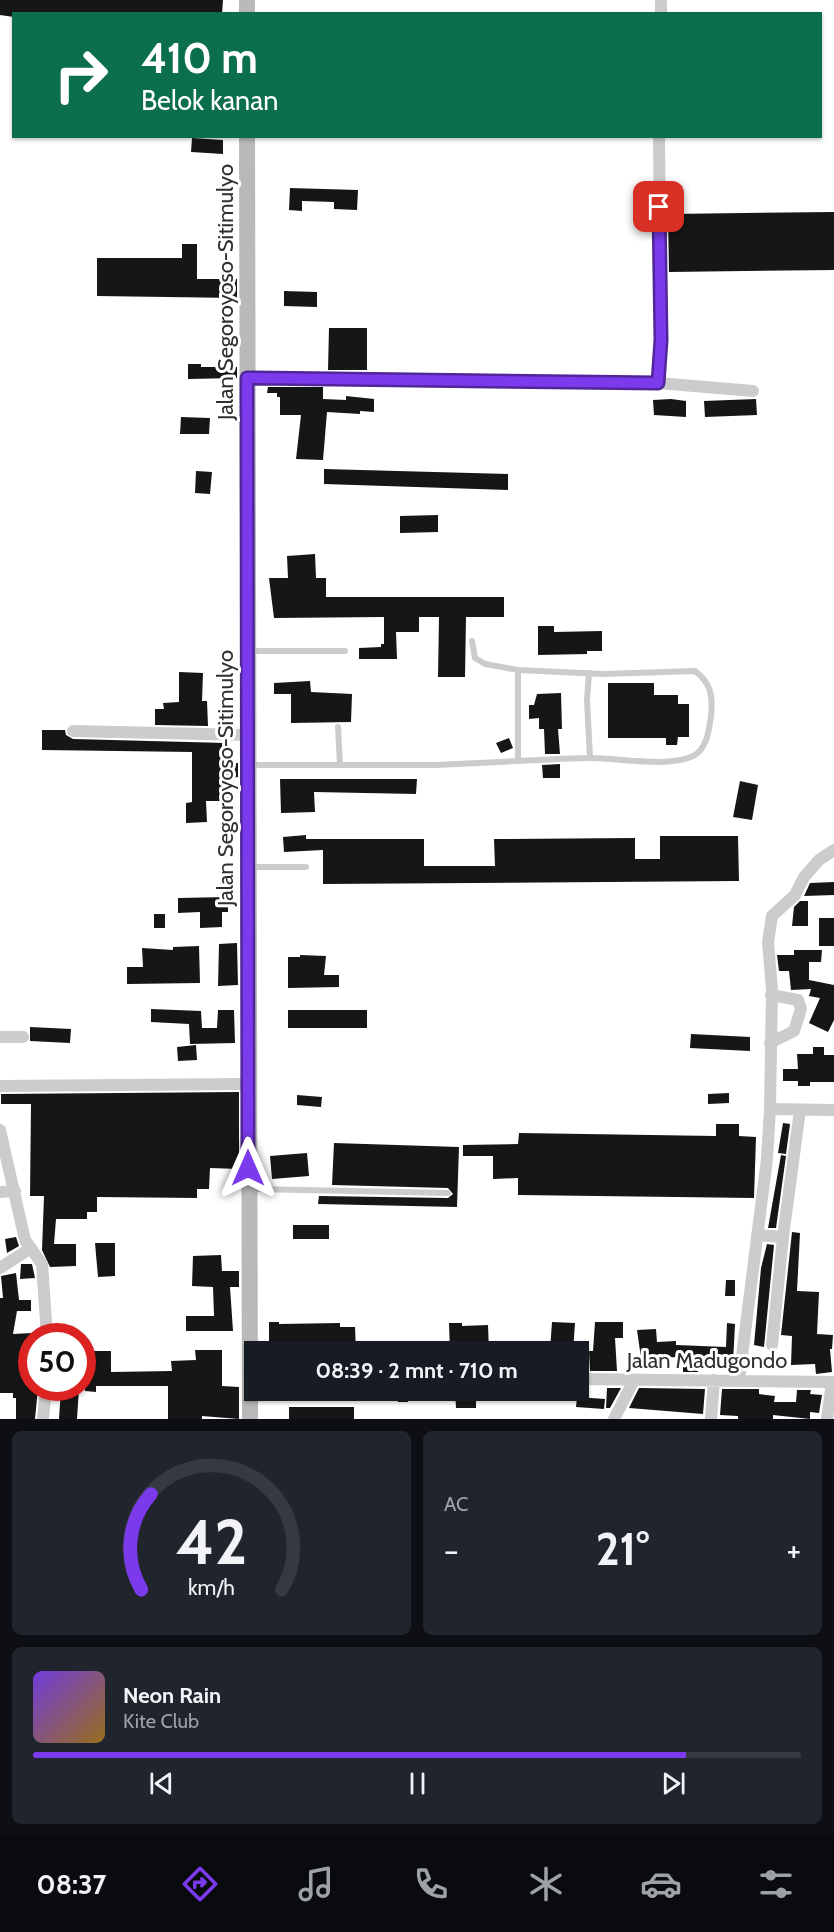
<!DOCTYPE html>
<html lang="id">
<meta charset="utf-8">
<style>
:root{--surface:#171b24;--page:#20242c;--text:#f1f3f6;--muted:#9ea1a6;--line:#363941;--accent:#7c3aed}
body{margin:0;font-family:Cabin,sans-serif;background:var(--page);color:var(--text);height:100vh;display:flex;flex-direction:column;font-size:22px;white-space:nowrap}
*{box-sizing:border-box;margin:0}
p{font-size:20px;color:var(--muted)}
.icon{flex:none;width:33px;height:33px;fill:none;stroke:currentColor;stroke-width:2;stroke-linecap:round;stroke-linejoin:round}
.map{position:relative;height:1419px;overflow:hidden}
.details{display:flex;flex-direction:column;gap:12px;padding:12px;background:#0d0f14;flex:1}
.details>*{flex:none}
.hud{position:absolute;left:12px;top:12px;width:810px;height:126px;border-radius:0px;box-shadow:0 2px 4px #0004;background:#0b6e4f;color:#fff;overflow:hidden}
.speed{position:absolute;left:18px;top:1323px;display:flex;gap:12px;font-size:30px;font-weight:700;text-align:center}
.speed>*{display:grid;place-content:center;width:78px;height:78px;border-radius:50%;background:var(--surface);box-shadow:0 2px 4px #0004;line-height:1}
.speed .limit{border:9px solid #d22;background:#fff;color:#111}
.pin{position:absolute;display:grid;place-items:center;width:51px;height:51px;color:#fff;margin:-26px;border-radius:12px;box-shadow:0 3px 9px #0006}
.me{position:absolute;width:66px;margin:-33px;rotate:0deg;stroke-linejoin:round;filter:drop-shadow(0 0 4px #0008)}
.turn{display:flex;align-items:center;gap:21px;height:126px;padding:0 30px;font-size:27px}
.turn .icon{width:78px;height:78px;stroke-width:2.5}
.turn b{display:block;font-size:42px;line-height:51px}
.big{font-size:45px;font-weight:700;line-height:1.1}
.details .tile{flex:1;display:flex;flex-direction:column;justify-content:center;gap:9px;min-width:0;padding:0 21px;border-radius:9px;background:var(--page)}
.details .dial{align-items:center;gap:0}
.dial svg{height:156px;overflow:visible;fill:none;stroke:var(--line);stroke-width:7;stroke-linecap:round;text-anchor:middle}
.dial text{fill:var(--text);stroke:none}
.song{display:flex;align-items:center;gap:18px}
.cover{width:72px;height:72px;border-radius:9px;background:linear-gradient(135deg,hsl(260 70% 55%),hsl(40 70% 35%))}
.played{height:6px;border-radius:3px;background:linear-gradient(90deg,var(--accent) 85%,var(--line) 85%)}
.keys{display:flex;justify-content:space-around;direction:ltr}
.heat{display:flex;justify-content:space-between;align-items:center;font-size:33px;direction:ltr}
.details .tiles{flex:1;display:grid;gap:12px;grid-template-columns:1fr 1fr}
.tile:last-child{grid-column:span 2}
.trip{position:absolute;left:244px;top:1341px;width:345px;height:60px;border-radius:0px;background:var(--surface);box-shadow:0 2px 4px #0004;font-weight:700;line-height:60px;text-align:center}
.tab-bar{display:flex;height:96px;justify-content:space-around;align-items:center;background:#090b0e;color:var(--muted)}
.tab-bar .icon{width:42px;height:42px}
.tab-bar .on{color:var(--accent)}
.tab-bar b{font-size:27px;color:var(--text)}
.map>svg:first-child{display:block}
</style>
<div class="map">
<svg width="834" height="1419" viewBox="0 0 834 1419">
<rect width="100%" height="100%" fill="#fff"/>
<path fill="#161616" d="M0,0H223L222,14H14V17L0,15Z
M192,138L223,140V154L191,152Z
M290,188L358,190L357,210L334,209V202L302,201V211L289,210Z
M834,212V270L669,272L668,214Z
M182,244H197V279H237V298L97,296V258H182Z
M284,291L317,292V307L284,306Z
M329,328H367V370H328Z
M188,364H201V367H237V378L188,379Z
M268,387H323V399L346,400V396L374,399V412L360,411V414L327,412L323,460L296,459L301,415H280V397H277V393H267Z
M671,399L686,401V417L654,415L653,400Z
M756,399L757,415L705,417L704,401Z
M181,417L210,418L209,434H180Z
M324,469L508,474V490L324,484Z
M196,471L212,472L210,494L195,493Z
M438,515V532L400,533V516Z
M315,554L316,578H326V597H504V617H466L465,677H438L439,617H419V632H396L397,659H359V648L381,647V644H384V617L274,618L269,578H288L287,556Z
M538,626H554V632L602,631V651H587V654L538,655Z
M179,672L203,673L202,701H207L208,726L155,725V709H164L163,703L179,702Z
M310,681L311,692L352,694L351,722L291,723V694H274V683Z
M608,683H654V695H678V704H689V737H678L677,745H666V738H608Z
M561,693L562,729H558L560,754H545L544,729H539V718L529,719V705H534L537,694Z
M42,730H65L66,735L73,739L226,743V764L238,763V777L232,778V801H206L207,822L186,823V803L192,802V752L42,750Z
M509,738L513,748L501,753L496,743Z
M560,764V778H543L542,765Z
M280,779H417L416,794L314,792L315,812L281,813Z
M740,781L758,785L752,820L733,817Z
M306,835V839H424V866H495L494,839L635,838V859H660V836H738L739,881L323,884V850L284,852L283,837Z
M834,882V895L804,896L810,883Z
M228,897V912H222V927L200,928V912L178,913V898Z
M800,901H808V926H792L794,907Z
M154,914H165V928H154Z
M819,918H834V946H819Z
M237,943L238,985L218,986L219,944Z
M199,946L200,983L127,984V967H143L142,948L173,950V947Z
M794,950H822L821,962H809V980L834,985V1020L828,1032L809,1023L820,998L809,996L811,989L791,990L789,971H779L777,955H794Z
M300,955L326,956L324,975H339V987L288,988V957H300Z
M151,1009L201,1011L202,1028H217L218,1010H234L235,1043L190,1044L189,1024L151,1022Z
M288,1010H367V1028H288Z
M30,1027L71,1029L70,1043L30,1041Z
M691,1034L750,1037V1051L690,1048Z
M196,1045L197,1060L178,1061L177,1047Z
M813,1047H824V1055H834V1082H810V1086H798V1081H783V1069H798L797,1054H813Z
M239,1092V1169L210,1168L209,1189H197V1198L97,1197V1212H87V1219H56L54,1244H76V1266L50,1267L42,1250L44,1196H30L31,1104H1V1094Z
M729,1093V1103L708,1104V1094Z
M297,1095L322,1097L321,1107L297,1105Z
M783,1123L790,1124L786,1154L778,1153Z
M716,1124H739V1136L756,1137L754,1198L518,1195V1178L493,1179V1156H463V1145L518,1144L519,1133L716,1136Z
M334,1143L459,1147L457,1207L318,1204L319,1196L448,1198L453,1194L448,1188L332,1185Z
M307,1153L309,1176L272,1179L270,1156Z
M781,1155L786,1156L776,1228H768Z
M293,1225H329V1239H293Z
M792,1232L800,1233L797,1291L819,1292L817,1334L833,1335L832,1349H830L832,1372L816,1374L815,1364L791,1365L792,1336L781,1335Z
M16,1237L19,1246L7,1253L5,1239Z
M95,1243H115V1276L98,1277Z
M767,1244L774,1245L764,1347L754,1345L761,1268Z
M221,1255L222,1271H239V1287H230L233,1331H186V1316H214L213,1287L192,1286L193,1256Z
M21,1264H32L35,1278L20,1279Z
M16,1273L19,1300H31V1311H17L13,1334L32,1333V1388H38L35,1419H16V1398H13V1393H0V1298H3L1,1276Z
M726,1280H735V1296H725Z
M269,1322H279V1324L340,1323V1327H355L356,1352H269Z
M552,1322L575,1323L573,1352L550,1350Z
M595,1322H623V1338H615L617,1371H590L589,1351H593Z
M449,1323H462V1326L488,1325L489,1352H450Z
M727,1323L735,1324L733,1363L698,1362V1372H683V1357L641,1358L637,1330L656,1329L657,1342L676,1341V1345L726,1347Z
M195,1350H222V1386L239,1387V1419L202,1416V1419H168V1386H96V1392L85,1391V1351H111V1372L172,1371L171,1361L196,1360Z
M61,1388H79L77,1419H59Z
M607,1388H621L610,1408H606Z
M639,1388L705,1389L703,1414L629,1408Z
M722,1389H759V1394L775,1396L774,1402H796L797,1390H811L810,1394L822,1395L819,1413L810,1412V1419L773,1415V1419H738V1416L720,1415Z
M397,1390H408V1402H398Z
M455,1390H476V1408H456Z
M577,1397L605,1399L604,1409L576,1407Z
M289,1407H354V1419H289Z"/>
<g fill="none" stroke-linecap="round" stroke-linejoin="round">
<path stroke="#ccc" stroke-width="6" d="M251,651H345
M589,673L587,700L590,758
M338,727L340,765
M518,761C542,760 567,758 592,758C619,758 667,768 693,756C707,749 709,730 711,716C713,696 711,683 695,671L603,674L518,670
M250,765H436L518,761V670L485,664L475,658L472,641
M250,867H306
M251,1189L448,1193"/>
<path stroke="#ccc" stroke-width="12" d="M661,14V0
M247,378L658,383L753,391
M658,383L661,340L659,136
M73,731L247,735
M0,1037H23
M770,1043L794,1031L801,1009L798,1000L771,995
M0,1086L247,1084
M770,1109L772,990L768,942L772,916L795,895L804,877L819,860L834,850
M0,1130L25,1240L42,1264L47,1336
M0,1192L15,1191
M757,1235L783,1237L800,1110
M0,1268L31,1248
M772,1345L783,1237
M579,1379L834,1382
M739,1380L767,1159L770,1109L834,1110
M43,1419L46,1388
M614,1419L634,1380
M711,1419L714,1380
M827,1419L832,1382"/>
<path stroke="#b9b9b9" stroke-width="16" d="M247,14V0
M247,136L250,1419"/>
</g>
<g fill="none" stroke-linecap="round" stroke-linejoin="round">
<g stroke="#51269a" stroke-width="15">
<path id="route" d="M248,1168L247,378L658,383L661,340L659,207"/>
</g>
<use href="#route" stroke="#7c3aed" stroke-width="10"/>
</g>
<g text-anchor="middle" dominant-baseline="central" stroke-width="6" stroke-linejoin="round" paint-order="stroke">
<g font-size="22" fill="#2f2f2f" stroke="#fff">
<text transform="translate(225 292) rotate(-90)">Jalan Segoroyoso-Sitimulyo</text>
<text transform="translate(225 778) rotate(-90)">Jalan Segoroyoso-Sitimulyo</text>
<text x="707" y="1360">Jalan Madugondo</text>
</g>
</g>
</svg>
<div class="speed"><div class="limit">50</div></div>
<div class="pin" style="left:659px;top:207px;background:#d93025"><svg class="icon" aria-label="arrive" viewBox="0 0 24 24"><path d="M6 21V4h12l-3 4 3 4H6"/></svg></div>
<svg class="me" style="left:248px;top:1168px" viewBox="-20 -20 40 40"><path d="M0-17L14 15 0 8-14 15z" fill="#7c3aed" stroke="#fff" stroke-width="4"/></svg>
<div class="trip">08:39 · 2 mnt · 710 m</div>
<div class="hud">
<div class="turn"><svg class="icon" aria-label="right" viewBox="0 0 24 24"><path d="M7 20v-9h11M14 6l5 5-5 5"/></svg><div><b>410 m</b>Belok kanan</div></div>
</div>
</div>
<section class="details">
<div class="tiles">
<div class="tile dial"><svg viewBox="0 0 100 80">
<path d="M14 69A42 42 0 1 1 86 69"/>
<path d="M14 69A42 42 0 0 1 19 20" stroke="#7c3aed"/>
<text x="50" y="56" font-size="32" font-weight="700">42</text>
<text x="50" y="72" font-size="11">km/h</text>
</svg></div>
<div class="tile"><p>AC</p>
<div class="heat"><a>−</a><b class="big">21°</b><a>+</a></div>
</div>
<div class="tile">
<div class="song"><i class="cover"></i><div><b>Neon Rain</b><p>Kite Club</p></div></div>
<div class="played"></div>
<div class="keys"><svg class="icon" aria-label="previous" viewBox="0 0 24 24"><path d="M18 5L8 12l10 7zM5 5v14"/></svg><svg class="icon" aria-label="pause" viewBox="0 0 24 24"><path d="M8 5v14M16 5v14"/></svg><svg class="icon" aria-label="next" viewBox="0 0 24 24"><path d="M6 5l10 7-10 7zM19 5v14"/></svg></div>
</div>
</div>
</section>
<nav class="tab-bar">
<b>08:37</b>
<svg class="icon on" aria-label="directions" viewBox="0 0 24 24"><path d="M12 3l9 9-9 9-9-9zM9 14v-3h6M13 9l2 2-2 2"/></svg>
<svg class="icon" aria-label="music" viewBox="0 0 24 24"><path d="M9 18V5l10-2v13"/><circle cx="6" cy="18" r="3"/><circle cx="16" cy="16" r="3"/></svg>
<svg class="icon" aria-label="phone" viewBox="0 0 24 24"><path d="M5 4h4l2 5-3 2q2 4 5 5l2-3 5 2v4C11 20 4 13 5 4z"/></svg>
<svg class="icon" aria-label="climate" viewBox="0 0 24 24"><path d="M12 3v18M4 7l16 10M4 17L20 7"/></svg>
<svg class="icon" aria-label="car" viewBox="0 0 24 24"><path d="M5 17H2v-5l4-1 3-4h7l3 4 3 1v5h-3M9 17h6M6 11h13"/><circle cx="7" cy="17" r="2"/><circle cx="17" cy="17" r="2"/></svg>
<svg class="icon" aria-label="filters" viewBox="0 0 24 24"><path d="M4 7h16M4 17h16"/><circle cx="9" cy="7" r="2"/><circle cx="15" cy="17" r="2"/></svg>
</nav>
